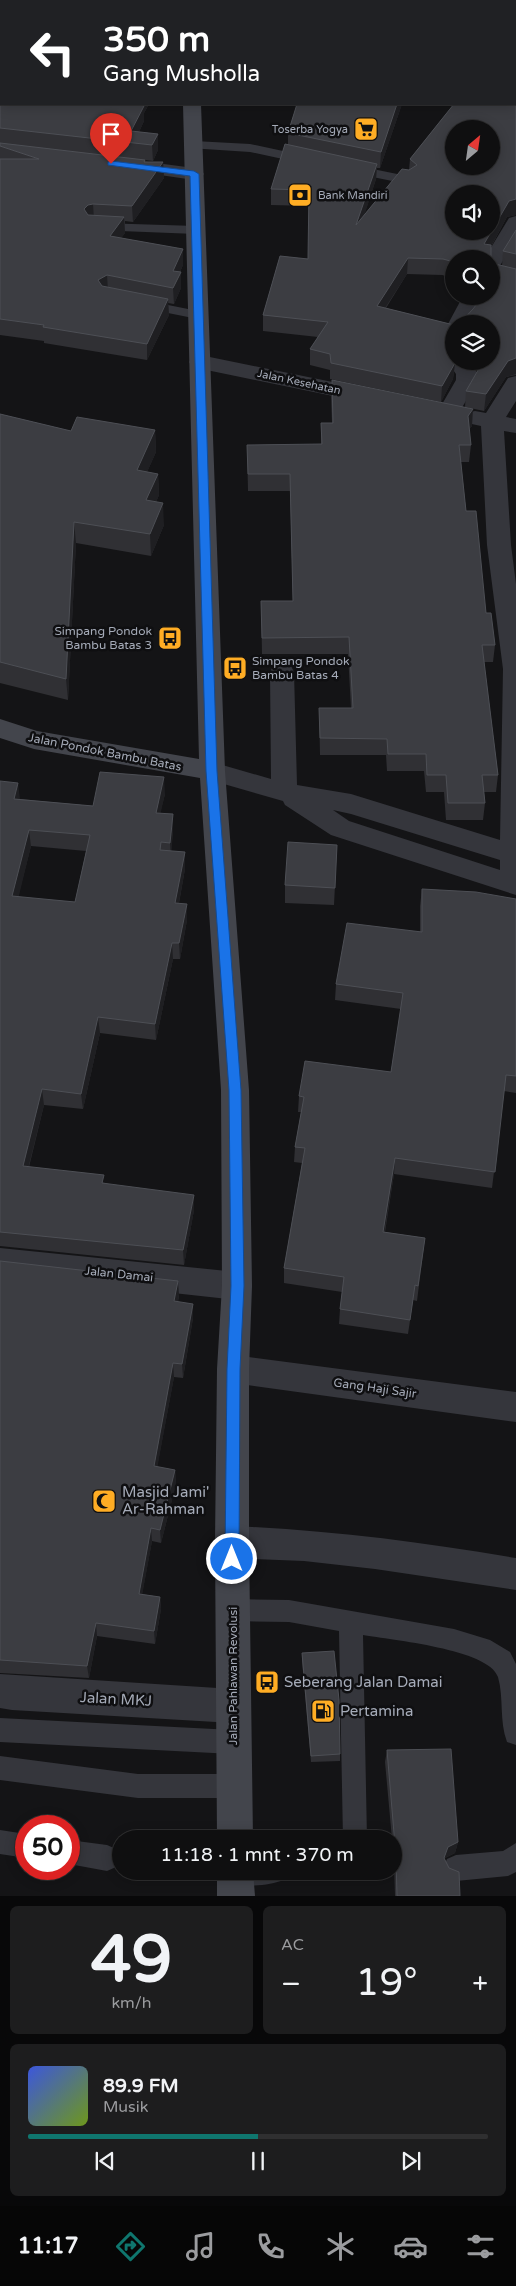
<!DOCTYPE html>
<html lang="id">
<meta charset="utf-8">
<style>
:root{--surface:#0f0f10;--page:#1d1d1e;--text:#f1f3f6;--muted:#9b9c9f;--line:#2f2f30;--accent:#0f766e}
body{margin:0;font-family:"Varela Round",sans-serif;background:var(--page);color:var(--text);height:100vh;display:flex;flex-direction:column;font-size:19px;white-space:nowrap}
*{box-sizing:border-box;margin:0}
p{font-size:16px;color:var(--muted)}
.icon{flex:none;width:28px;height:28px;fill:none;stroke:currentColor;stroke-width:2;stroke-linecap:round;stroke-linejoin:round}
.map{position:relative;height:1896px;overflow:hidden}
.side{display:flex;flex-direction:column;gap:10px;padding:10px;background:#080809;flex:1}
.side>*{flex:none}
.hud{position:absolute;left:0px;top:0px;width:516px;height:105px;box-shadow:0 2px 12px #0003,0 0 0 1px var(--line);background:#202124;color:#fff;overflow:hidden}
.needle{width:32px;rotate:29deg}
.controls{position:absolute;left:445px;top:120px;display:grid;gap:10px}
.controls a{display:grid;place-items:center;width:55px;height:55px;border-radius:50%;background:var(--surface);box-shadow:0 2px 12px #0003,0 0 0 1px var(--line);font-size:25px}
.speed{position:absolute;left:15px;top:1815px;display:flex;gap:10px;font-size:25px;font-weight:700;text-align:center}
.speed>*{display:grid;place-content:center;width:65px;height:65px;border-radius:50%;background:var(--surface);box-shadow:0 2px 12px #0003,0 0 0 1px var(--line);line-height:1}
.speed .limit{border:8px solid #d22;background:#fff;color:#111}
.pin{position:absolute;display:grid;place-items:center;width:42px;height:42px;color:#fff;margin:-51px -21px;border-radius:50% 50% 50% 0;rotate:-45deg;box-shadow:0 0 5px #0007}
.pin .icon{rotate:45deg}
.me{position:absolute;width:55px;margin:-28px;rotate:0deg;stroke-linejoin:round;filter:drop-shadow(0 0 4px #0008)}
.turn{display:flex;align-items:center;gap:18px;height:105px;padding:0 20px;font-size:22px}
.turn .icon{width:65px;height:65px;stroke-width:2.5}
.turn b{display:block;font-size:35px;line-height:42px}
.big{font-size:38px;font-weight:600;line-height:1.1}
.side .tile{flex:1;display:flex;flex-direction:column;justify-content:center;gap:8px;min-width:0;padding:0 18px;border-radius:8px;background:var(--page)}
.side .dial{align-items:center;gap:0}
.dial b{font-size:65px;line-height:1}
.song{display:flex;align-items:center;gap:15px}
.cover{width:60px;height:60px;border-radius:8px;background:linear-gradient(135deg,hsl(230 70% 55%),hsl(80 70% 35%))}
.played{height:5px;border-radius:2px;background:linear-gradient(90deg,var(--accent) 50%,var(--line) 50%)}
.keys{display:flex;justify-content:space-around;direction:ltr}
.heat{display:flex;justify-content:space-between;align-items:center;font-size:28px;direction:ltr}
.side .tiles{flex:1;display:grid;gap:10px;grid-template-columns:1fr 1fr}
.tile:last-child{grid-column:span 2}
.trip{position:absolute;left:112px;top:1830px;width:290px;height:50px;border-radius:25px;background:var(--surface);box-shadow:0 2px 12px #0003,0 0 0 1px var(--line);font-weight:600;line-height:50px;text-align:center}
.tab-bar{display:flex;height:80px;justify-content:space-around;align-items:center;background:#060606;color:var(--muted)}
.tab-bar .icon{width:35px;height:35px}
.tab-bar .active{color:var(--accent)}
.tab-bar b{font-size:22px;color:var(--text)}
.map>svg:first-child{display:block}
</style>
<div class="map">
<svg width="516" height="1896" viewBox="0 0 516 1896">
<rect width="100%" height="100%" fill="#141416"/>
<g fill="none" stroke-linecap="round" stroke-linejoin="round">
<path fill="#35363c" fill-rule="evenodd" d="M194,141L250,144L311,157L313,160L306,164L250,152L189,148L187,145Z
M353,165L407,176L414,180L407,184L348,172L346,169L348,166Z
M100,223L196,226L203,230L196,234L95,230L93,227L95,224Z
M143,300L198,311L205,315L198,319L138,307L136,304L138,301Z
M233,1599L289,1600L454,1629L490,1640L510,1652L516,1664V1745L507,1742C499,1721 504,1698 498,1677C489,1649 391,1640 363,1635L367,1839H343L339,1631L289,1622L233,1621L225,1618L221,1610L225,1602Z
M0,1718L233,1730L242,1733L245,1742L242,1751L233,1754L0,1742Z
M0,1756L138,1774H233L242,1777L245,1786L242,1795L233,1798H138L0,1780Z
M0,1830L26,1834V1858L0,1854Z
M69,1840L107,1845L116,1849L120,1858L116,1867L107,1871L69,1864Z
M516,1843V1872L508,1876L456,1881L447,1877L443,1868L447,1859L456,1855L503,1851Z
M223,1871H287L284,1880C268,1886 242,1888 226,1882Z"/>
<path fill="#35363c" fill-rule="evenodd" d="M126,159L194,168L201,170L204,174L201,178L194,180L119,169L116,165L119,161Z
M516,216V239L498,269L491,271V259H484L509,218Z
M463,296H484L470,324H454V329L452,328L448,324Z
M200,355L367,389L375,391L378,396L375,401L367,403L192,367L189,362L192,357Z
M450,356H454V361H469L478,374V380L456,418L448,420L440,418L437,413L456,380V374L447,361Z
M516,376V401L506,417L516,419V433L504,431L511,545L516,584V895L331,835L285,805L283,801L203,778L199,771L203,764L212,762L271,779L270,672L273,666L282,663L291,666L294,672L297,785L351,794L500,840L503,669L487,545L481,426L467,423L464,418L467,413L475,411L486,413L508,378ZM333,810L351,814L500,860V870L349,821Z
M0,1248L237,1272L248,1276L252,1286L248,1296L237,1300L0,1274Z
M233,1355L516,1392V1422L233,1383L222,1379L217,1369L222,1359Z
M232,1526C328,1530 422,1542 516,1558V1590L375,1569L304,1561L232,1558L220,1553L215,1542L220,1531Z
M0,1674L233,1689L245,1694L251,1706L245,1718L233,1723L12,1710L0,1708Z"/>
<path fill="#43454c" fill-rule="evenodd" d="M183,104H201L225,771L249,1090L252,1286L249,1369V1542L253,1839H217L215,1542L217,1369L222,1286L221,1090L200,778L34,749L0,738V719L37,731L199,759Z
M217,1871H253L255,1896H217Z"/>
</g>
<path fill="#303034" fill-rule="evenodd" d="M0,0H516V38L515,37L516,38V215L507,217L491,247V259H454V278L442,275L407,274L386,308L454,325V354L452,356L455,363L453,379L441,402L330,379V370L310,365V349L318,337L263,331V315L280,256L308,259L309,206L271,205V189L285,144L288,145V133L297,104H402L380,168H377L376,179L364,215L402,169L409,170L410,159L454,104H515V1H1V104H149L144,113V121L139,132L158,134V150L153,161L145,160V162H163L164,178L133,222L125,221V233L121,238L183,249V265L180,272L181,288L174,304L168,303L169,315L147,360L44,343V341L0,335ZM454,129H491V166H454ZM454,194H491V231H454Z
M516,230V375L506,377L484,411L465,407L466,391L478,371L471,361H491V263L502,266L503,251Z
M332,380L472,426L469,429L471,445L469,462H461L466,511L486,613L495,645L493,662H484L498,775L496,792H484L485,803L483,820H446L444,792H426L424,771H387L386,755H320L319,708H351L348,654H262L261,601H293L290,491H248L247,445L321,444V423H332L331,397Z
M0,414L71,431L155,430L156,452L147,472L158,474L159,495L156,502L164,525L151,556L76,543L68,700L0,683Z
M0,781L20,799L93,806L165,794L160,813L173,831L171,851L185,852V869L179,903L187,920L180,959H173L156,1040L100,1033L83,1109L44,1105L29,1167L105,1183L194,1210L184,1265L0,1246ZM31,846L86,851L75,902L18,897Z
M337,845L334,905L285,903V885Z
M422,889L516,899V1093L504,1091L492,1188L394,1174L385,1232L425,1238L417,1301L413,1300L408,1334L339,1324L340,1309L342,1292L284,1283V1268L302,1163L294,1162L295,1147L301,1112H298L299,1096L391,1072L401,1009L335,1000L336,984L420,932V906Z
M0,1261L179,1295L178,1302L193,1318L183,1378L174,1377L157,1467L175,1470L176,1484L161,1543L152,1541L142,1594L160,1597L161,1609L155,1644L97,1636L89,1678L0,1673Z
M302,1653L340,1754V1761L311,1762L302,1661Z
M387,1750L458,1842L455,1853L445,1858V1860L460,1896H395L394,1864V1839H392L385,1762Z"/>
<path fill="#1f1f22" d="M140,104H149L144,113V121L134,143L131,131Z
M397,104H402L380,168L381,152Z
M158,134V150L153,161L152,145Z
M163,162L164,178L133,222L132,206Z
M377,164L376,179L356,241V225Z
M516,199V215L507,217L484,259V244L509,201Z
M93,204L94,220L89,221L84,209L88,205Z
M124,217L125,233L111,252L110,236Z
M183,249V265L173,287V271Z
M408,258L407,274L376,322L377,306Z
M181,272V288L174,304L173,288Z
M107,275L108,291L99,297L98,280Z
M168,299L169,315L147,360V344Z
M454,339V354L445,361L446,344Z
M516,358V374L506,377L484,411L486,394L508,361Z
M455,363L453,379L441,402L442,386Z
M473,409L472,426L466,433L468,416Z
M155,430L156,452L138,492L137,470Z
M158,474L159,495L148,522L146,500Z
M163,503L164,525L151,556L150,534Z
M74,522L76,543L68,700L66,679Z
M164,777L165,794L157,829L156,813Z
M18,783L20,799H14Z
M173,814V831L171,859L170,843Z
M29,830L31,846L15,912L12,896Z
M185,852V869L176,919L175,903Z
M187,904V920L180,959L179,943Z
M172,943L173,959L156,1040L155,1024Z
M98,1017L100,1033L83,1109L81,1094Z
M42,1089L44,1105L25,1181L23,1166Z
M395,1158L394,1174L382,1247L383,1232Z
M194,1195V1210L184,1265L183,1250Z
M178,1281L179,1295L175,1316L174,1301Z
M193,1304V1318L183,1378L182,1364Z
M173,1363L174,1377L155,1480L154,1466Z
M175,1470L176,1484L161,1543L160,1530Z
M151,1528L152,1541L140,1607L139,1594Z
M160,1597L161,1609L155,1644L154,1631Z
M96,1623L97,1636L89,1678L87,1666Z
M458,1842L455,1853L445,1858L441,1869L444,1858L448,1847Z"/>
<path fill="#3c3d42" stroke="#4d4f55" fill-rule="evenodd" d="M0,0H516V22H515V1H1V48L0,47Z
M515,36V38H516V199L509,201L484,244L491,245V259H454V262L443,259L408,258L377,306L454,325V339L446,344L455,363L442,386L331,363L330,354L310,349L328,322L263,315L280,256L308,259L309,190L271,189L285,144L377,164L356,225L402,169L409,170L417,165L410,159L454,104H515ZM454,129H491V166H454ZM454,194H491V231H454Z
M1,50V104H140V105L144,106L131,131L158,134L152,145L0,128V57L1,58Z
M297,104H397L381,152L288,133Z
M0,143L145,160L144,162H163L132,206L93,204L88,205L84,209L88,215L124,217L110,236L183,249L173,271L181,272L173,288L107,275L98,280L102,286L168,299L147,344L43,327L44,325L0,319V159H39L0,146Z
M516,230V254L503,251Z
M491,263L516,269V358L508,361L486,394L466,391L481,365V361H491V324H459L473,309L483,296H491V285L498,276L491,274Z
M332,380L473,409L468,416L471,445H459L466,511H476L486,613H491L495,645H482L498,775H482L485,803H448L446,775H427L426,754H388L387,739L320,738L319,708H353L349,637L262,638L261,601H293L290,474H248L247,445L322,444L321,423H333Z
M0,414L71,431L77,417L155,430L137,470L158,474L146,500L163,503L150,534L74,522L66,679L0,662Z
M100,772L164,777L156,813L173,814L170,843L161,842L160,850L185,852L175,903L187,904L179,943H172L155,1024L98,1017L81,1094L42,1089L23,1166L104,1175L102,1183L194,1195L183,1250L0,1232V781L18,783L14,799L93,806ZM29,830L90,835L75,902L12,896Z
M288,842L337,845L335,888L285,885Z
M422,889L476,892L516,899V1076L506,1075L495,1172L395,1158L383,1232L425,1238L418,1286L415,1285L410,1320L340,1309L344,1277L284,1268L305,1148L295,1147L304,1097L299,1096L305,1061L391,1072L403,993L336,984L347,923L422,932Z
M0,1261L178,1281L174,1301L193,1304L182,1364L173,1363L154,1466L175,1470L160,1530L151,1528L139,1594L160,1597L154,1631L96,1623L87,1666L0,1660Z
M334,1651L339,1700L340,1754L311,1756L302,1653Z
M451,1749L458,1842L448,1847L444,1858L449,1868L459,1872L460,1896H397L396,1857L387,1750Z"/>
<path fill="#1a73e8" stroke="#114b97" d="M111,161L194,171L199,174L217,771L241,1090L244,1286L240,1369L239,1559L237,1564L232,1566L227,1564L225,1559L227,1369L231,1286L229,1090L206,771L190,176L108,165V162Z"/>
<defs>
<g id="supermarket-square" transform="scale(1.25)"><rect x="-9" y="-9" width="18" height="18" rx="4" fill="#ffad24" stroke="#0f0f11"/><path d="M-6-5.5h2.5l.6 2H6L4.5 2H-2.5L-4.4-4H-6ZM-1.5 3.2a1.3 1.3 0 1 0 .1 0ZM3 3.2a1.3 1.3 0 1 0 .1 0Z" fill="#111"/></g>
<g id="bank-square" transform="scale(1.25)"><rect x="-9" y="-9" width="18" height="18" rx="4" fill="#ffad24" stroke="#0f0f11"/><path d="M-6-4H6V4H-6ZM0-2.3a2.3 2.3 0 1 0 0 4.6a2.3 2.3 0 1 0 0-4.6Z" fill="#111"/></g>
<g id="bus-square" transform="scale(1.25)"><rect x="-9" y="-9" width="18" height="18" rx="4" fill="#ffad24" stroke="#0f0f11"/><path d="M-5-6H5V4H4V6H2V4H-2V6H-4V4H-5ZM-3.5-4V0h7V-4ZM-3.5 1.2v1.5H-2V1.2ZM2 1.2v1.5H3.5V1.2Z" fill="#111"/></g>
<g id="mosque-square" transform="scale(1.25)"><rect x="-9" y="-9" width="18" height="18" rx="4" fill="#ffad24" stroke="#0f0f11"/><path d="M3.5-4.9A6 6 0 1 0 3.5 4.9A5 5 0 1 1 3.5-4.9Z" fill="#111"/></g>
<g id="fuel-square" transform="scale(1.25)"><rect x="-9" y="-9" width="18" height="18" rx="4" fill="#ffad24" stroke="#0f0f11"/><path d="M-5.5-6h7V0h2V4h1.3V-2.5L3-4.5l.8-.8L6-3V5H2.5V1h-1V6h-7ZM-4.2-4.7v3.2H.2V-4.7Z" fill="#111"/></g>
</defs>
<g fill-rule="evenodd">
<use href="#supermarket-square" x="366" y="129"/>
<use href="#bank-square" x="300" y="195"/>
<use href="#bus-square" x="170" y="638"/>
<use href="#bus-square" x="235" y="668"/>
<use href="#mosque-square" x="104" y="1501"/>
<use href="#bus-square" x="267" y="1682"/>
<use href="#fuel-square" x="323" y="1711"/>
</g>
<g text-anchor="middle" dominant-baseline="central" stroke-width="5" stroke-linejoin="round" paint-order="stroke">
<g font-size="11" fill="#a5abb8" stroke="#0f0f11" text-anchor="end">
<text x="348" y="129">Toserba Yogya</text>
<text x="318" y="195" text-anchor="start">Bank Mandiri</text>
</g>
<g font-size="11" fill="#a5abb8" stroke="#0f0f11">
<text transform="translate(299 382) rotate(12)">Jalan Kesehatan</text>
</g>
<g font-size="12" fill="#a5abb8" stroke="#0f0f11" text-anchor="end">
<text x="152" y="631">Simpang Pondok<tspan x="152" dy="14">Bambu Batas 3</tspan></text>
<text x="252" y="661" text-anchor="start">Simpang Pondok<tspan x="252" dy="14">Bambu Batas 4</tspan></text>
</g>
<g font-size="12" fill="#a5abb8" stroke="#0f0f11">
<text transform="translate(105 752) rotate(11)">Jalan Pondok Bambu Batas</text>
<text transform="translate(119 1274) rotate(6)">Jalan Damai</text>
<text transform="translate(375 1388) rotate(8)">Gang Haji Sajir</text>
<text transform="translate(233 1676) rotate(-90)">Jalan Pahlawan Revolusi</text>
</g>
<g font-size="15" fill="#a5abb8" stroke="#0f0f11" text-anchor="start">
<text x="122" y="1492">Masjid Jami'<tspan x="122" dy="17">Ar-Rahman</tspan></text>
<text x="284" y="1682">Seberang Jalan Damai</text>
<text x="340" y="1711">Pertamina</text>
</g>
<g font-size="15" fill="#a5abb8" stroke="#0f0f11">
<text transform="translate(116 1699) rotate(3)">Jalan MKJ</text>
</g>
</g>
</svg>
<div class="controls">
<a><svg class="needle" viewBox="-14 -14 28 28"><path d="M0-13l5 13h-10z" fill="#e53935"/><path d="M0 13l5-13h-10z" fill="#9b9c9f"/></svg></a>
<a><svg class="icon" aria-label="sound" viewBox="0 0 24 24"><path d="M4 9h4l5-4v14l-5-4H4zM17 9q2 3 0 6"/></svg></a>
<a><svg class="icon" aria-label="search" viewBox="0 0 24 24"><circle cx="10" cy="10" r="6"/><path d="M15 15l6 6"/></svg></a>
<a><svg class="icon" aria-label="layers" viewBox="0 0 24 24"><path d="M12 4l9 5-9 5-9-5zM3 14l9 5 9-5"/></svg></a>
</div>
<div class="speed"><div class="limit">50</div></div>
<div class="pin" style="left:111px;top:164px;background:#d93025"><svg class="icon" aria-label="arrive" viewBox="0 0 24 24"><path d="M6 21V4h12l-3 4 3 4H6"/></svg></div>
<svg class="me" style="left:232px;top:1559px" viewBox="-20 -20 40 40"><circle r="17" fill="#1a73e8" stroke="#fff" stroke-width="3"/><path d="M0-11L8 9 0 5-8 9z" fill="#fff"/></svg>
<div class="trip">11:18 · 1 mnt · 370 m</div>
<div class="hud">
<div class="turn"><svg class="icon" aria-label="left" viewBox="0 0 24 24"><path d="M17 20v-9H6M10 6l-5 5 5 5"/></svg><div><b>350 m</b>Gang Musholla</div></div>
</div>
</div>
<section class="side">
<div class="tiles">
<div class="tile dial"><b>49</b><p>km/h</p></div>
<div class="tile"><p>AC</p>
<div class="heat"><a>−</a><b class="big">19°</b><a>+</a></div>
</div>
<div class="tile">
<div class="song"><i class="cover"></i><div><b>89.9 FM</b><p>Musik</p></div></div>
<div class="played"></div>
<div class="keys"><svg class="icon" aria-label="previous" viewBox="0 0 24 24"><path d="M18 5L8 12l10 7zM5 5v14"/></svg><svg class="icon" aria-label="pause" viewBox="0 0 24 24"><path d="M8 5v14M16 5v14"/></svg><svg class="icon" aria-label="next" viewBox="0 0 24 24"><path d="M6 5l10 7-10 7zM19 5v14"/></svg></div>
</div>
</div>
</section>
<nav class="tab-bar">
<b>11:17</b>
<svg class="icon active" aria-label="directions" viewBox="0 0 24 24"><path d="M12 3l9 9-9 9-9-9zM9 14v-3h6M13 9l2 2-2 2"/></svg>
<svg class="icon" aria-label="music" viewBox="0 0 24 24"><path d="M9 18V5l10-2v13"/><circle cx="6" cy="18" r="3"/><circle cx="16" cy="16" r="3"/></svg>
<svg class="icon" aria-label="phone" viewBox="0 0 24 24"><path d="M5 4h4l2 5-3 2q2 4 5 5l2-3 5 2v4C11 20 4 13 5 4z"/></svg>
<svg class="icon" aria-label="climate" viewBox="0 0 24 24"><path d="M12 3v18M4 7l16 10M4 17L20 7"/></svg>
<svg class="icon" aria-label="car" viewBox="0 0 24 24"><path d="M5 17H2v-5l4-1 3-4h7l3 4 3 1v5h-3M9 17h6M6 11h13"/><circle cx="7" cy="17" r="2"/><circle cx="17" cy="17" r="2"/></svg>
<svg class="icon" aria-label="filters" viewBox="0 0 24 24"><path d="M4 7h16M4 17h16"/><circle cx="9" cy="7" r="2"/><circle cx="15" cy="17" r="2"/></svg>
</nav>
